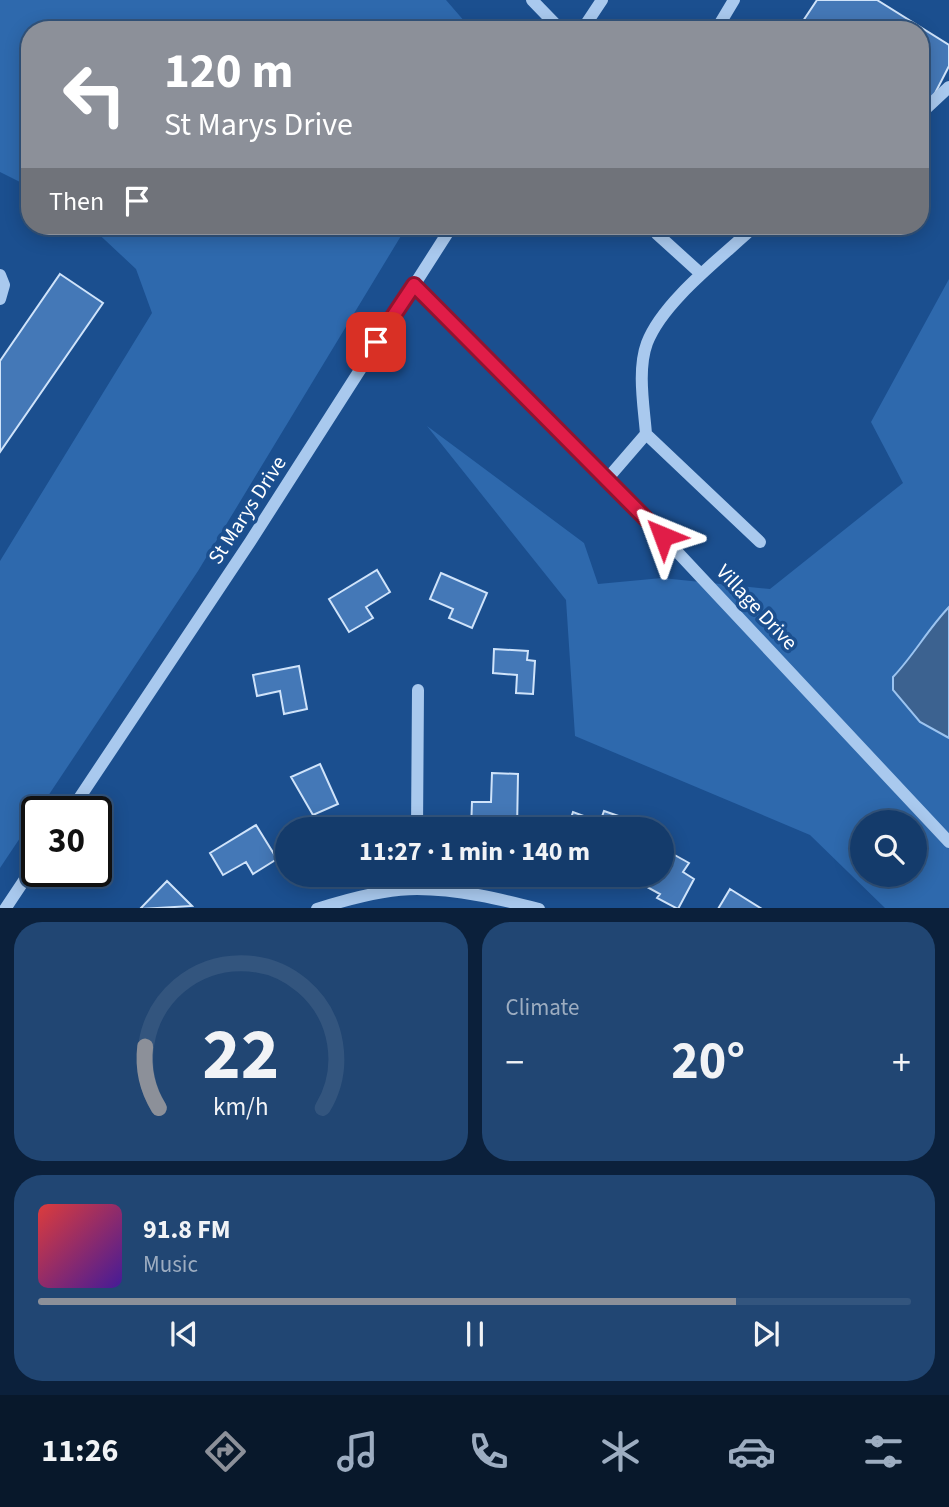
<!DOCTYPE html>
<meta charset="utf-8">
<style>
:root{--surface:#143b6b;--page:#214673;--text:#f1f3f6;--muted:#9dadc1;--line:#33557e;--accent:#8c9099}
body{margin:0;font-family:"Source Sans 3",sans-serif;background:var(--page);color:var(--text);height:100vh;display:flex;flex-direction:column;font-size:26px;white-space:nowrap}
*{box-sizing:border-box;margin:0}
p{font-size:23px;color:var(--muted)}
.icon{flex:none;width:38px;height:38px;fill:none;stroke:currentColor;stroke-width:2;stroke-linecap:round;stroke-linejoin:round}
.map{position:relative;height:908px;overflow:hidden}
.drawer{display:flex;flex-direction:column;gap:14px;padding:14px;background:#0b203b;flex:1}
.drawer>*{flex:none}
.banner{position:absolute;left:21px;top:21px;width:908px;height:214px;border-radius:28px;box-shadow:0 4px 18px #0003,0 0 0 2px var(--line);background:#8c9099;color:#fff;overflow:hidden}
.buttons{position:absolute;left:850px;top:810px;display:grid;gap:14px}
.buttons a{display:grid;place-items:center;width:77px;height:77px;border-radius:50%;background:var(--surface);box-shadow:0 4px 18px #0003,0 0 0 2px var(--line);font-size:35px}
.speed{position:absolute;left:21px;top:796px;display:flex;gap:14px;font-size:35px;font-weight:700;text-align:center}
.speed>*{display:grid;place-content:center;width:91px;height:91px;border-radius:50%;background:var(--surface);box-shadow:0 4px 18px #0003,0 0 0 2px var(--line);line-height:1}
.speed .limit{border:4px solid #111;border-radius:10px;background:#fff;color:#111}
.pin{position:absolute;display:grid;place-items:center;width:60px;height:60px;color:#fff;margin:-30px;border-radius:14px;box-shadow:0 4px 10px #0006}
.me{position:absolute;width:77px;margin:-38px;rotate:316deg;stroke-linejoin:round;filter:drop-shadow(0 0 5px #0008)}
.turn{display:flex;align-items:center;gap:24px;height:147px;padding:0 28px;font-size:32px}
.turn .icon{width:91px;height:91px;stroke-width:2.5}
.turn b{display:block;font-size:49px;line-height:60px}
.then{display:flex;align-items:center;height:66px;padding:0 28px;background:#0003;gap:14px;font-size:26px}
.big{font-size:52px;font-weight:700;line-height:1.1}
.drawer .widget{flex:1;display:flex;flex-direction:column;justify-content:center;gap:10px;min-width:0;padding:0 24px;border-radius:28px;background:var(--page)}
.drawer .dial{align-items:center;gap:0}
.dial svg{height:182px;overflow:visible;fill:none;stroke:var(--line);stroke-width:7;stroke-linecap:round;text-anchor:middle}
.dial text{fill:var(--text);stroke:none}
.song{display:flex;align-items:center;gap:21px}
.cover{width:84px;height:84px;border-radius:10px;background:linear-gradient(135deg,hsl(0 70% 55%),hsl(260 70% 35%))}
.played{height:7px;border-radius:4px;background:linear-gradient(90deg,var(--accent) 80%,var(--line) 80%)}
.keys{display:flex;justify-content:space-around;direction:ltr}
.heat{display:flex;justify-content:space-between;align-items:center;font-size:38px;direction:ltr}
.drawer .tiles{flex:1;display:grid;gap:14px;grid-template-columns:1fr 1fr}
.widget:last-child{grid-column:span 2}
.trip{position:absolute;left:275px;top:817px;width:399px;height:70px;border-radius:35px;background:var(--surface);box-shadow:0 4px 18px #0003,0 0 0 2px var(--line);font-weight:700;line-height:70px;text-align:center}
.dock{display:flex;height:112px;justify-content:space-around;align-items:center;background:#08182b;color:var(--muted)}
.dock .icon{width:49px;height:49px}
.dock .current{color:var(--accent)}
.dock b{font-size:32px;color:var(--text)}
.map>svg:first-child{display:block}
</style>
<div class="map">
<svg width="949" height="909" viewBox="0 0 949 909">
<rect width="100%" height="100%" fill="#1b4f8f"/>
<path fill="#2e69ad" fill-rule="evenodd" d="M0,0H446L472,30H30V187L0,172Z
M90,226H407L198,571L0,868V561L152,313L136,269Z
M949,279V908H885L810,835L575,736L566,600L427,426L584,543L598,584L662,578L770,589L903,483L871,422ZM863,822H915V875H863Z"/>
<path fill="#3c6290" stroke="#9cc4f0" stroke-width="2" d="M949,607V738L920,722L893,690V677C914,655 928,629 949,607Z"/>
<path fill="#4478b7" stroke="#cfe3fa" stroke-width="2" d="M817,0H877L949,45V66L930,103L920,96V30H797Z
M60,274L103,303L0,452V361Z
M377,570L390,592L366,607L373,618L349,632L329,599Z
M441,573L487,593L472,628L449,618L453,609L430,599Z
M494,649L528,651L527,660L535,661L533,694L516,693L517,675L493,673Z
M299,666L307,709L284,714L280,691L257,696L253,675Z
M320,764L338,804L313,815L291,777Z
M492,773L518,774L517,830H471L472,802H491Z
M604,811L630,820L627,830H567L573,812L600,822Z
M256,825L277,859L253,874L246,862L223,875L210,853Z
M671,853L689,863L683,872L694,879L678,909L657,898L660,894L638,882L641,875H662V859L666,862Z
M167,881L192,906L140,909Z
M730,889L762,909H718Z"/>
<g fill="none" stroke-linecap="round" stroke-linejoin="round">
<path stroke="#a9c9ee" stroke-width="12" d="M532,0L561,30
M582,30L602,0
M716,30L734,0
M920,114L949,87
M656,226L657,234L700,273
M0,275L4,285L0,299
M413,285L608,478L949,842
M646,434L760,542
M608,478L646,434C644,407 637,370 647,343C663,301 722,257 755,226
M70,812L250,542L452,226
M417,830L418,690
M5,909L37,861
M317,909C348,899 384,889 417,889C458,889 500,899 539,909"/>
</g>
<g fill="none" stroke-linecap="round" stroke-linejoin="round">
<g stroke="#92132f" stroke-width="18">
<path id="route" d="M376,342L414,285L663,536"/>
</g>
<use href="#route" stroke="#e11d48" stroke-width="12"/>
</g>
<g text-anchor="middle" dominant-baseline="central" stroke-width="7" stroke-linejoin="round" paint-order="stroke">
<g font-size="21" fill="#fff" stroke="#1b4f8f">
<text transform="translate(247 510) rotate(-57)">St Marys Drive</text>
<text transform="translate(757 607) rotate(47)">Village Drive</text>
</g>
</g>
</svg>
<div class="buttons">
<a><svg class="icon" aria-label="search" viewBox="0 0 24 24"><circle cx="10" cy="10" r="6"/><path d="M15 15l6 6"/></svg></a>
</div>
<div class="speed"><div class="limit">30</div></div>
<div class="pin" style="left:376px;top:342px;background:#d93025"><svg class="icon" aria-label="arrive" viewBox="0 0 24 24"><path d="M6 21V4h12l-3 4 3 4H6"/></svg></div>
<svg class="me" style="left:663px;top:536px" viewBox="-20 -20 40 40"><path d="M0-17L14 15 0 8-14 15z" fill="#e11d48" stroke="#fff" stroke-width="4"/></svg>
<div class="trip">11:27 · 1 min · 140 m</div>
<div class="banner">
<div class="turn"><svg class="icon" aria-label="left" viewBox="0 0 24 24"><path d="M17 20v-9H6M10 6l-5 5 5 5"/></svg><div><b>120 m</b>St Marys Drive</div></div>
<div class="then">Then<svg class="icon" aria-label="arrive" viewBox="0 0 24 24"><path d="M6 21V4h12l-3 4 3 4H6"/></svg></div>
</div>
</div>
<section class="drawer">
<div class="tiles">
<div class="widget dial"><svg viewBox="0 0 100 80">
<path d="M14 69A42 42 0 1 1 86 69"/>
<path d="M14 69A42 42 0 0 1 8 42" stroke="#8c9099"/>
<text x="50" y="56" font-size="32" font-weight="700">22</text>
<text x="50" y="72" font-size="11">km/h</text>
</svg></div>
<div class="widget"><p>Climate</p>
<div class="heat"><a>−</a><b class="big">20°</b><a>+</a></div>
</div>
<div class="widget">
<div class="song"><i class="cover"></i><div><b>91.8 FM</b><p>Music</p></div></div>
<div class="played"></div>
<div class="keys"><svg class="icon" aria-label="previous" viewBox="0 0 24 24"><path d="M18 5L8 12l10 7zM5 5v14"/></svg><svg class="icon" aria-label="pause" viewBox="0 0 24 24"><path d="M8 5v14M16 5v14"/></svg><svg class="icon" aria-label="next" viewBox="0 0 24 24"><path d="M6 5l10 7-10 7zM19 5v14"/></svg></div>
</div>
</div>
</section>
<nav class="dock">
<b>11:26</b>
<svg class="icon current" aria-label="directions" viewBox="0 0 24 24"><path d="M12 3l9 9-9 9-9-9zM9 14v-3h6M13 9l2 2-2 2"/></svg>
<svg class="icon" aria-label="music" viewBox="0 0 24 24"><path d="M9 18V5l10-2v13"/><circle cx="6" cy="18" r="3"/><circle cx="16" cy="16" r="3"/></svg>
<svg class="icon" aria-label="phone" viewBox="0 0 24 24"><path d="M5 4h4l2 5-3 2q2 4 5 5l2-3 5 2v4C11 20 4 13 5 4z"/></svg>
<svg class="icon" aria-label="climate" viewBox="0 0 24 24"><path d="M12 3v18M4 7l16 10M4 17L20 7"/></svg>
<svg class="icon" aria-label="car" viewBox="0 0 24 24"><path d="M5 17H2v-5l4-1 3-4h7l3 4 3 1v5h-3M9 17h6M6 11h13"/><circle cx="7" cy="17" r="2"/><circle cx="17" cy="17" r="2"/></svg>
<svg class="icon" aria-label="filters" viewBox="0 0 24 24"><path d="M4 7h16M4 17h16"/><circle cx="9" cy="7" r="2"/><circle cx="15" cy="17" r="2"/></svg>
</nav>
